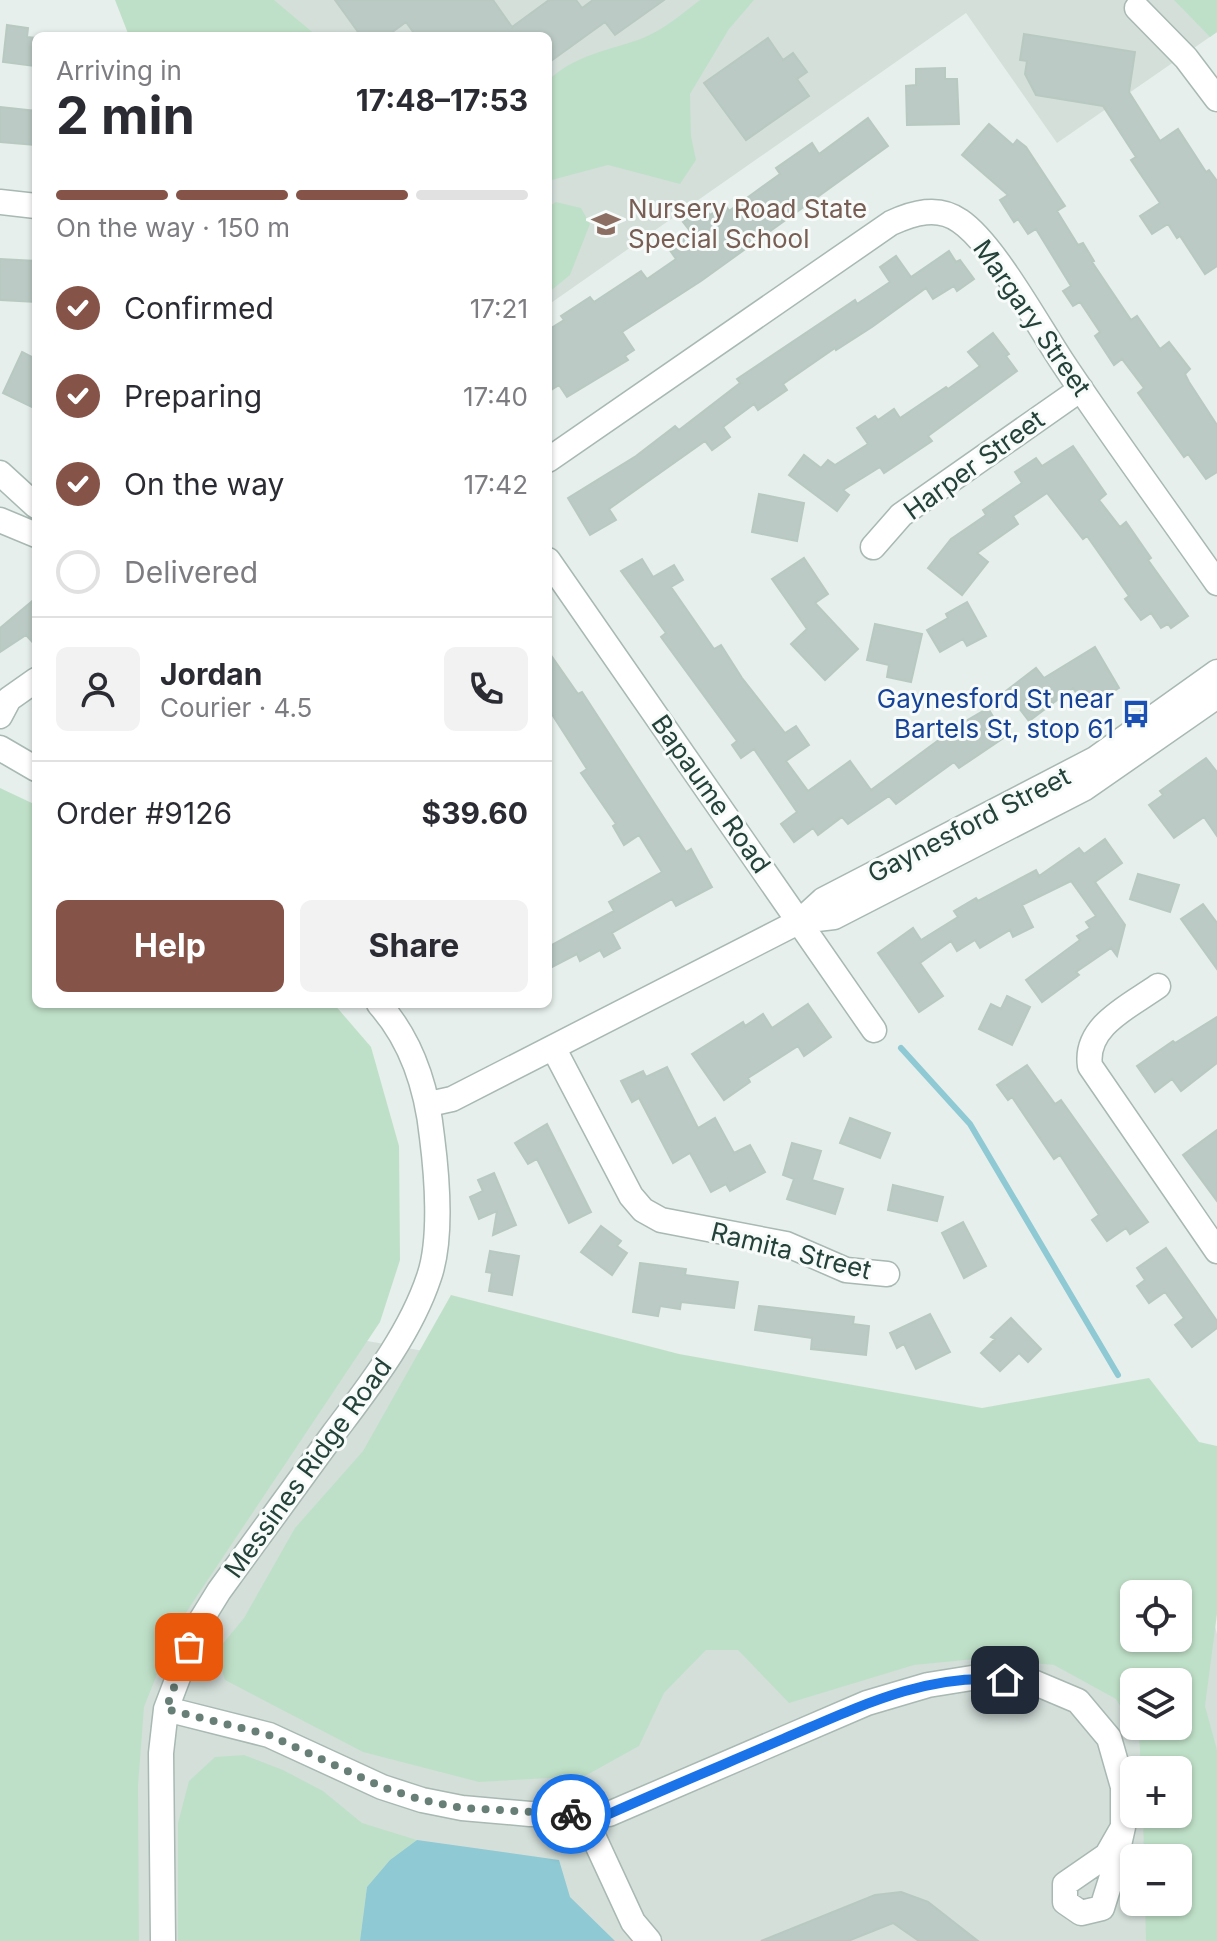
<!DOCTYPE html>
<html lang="en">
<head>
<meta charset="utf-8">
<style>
  :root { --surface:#fff; --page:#f2f2f3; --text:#2b2b33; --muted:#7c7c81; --line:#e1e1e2; --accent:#855347 }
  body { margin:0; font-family:Inter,sans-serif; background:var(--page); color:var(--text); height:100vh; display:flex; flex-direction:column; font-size:30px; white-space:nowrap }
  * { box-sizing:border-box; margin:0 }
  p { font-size:26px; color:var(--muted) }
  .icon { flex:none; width:44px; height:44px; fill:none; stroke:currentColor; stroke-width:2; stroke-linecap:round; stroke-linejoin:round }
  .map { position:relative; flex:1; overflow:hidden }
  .side { position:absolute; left:32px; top:32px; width:520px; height:976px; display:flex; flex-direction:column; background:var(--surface); border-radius:12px; box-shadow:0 2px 6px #0004 }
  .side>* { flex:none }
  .buttons { position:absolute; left:1120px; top:1580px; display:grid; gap:16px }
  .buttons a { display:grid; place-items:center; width:72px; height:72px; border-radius:12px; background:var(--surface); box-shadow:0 2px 6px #0004; font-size:40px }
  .pin { position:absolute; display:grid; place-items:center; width:68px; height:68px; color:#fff; margin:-34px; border-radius:16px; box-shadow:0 4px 12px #0006 }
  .courier { position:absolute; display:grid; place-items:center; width:80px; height:80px; margin:-40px; border:6px solid #1a73e8; border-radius:50%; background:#fff; color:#222; box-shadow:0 2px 10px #0007 }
  .summary em { font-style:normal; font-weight:700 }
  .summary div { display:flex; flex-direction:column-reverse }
  .summary { display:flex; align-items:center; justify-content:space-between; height:136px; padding:0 24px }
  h1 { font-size:52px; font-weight:700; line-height:60px }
  .bar { display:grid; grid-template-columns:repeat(4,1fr); gap:12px 8px; align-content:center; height:96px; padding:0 24px }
  .bar i { height:10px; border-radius:6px; background:var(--line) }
  .bar .selected { background:var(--accent) }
  .bar p { grid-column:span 4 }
  .line { display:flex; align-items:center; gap:20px; padding:0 24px; border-top:2px solid var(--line) }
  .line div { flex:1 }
  .round { display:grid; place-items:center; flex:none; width:84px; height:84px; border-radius:12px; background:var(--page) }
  ol { padding:0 24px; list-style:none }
  li { display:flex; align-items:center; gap:24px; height:88px }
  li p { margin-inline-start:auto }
  li .icon { padding:8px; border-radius:50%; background:var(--accent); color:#fff; stroke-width:4 }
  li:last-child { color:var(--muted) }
  li i { width:44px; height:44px; border:4px solid var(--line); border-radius:50% }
  .cta { display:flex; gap:16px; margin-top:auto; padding:16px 24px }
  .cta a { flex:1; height:92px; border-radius:12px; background:var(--accent); color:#fff; font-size:32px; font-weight:700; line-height:92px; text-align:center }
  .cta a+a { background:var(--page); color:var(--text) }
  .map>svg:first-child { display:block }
  .built { fill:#d4dfda; fill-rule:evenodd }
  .green { fill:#bfe0c8; fill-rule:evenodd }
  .water { fill:#8ec9d4 }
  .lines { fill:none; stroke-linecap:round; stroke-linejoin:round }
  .stream { stroke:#8ec9d4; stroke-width:6 }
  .building { fill:#bbcac4; stroke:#b8c9c2; stroke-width:2 }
  .minor-casing { stroke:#a8b8b2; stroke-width:27 }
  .minor { stroke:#fff; stroke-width:24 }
  .done { stroke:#687f78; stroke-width:8; stroke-dasharray:0 14.4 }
  .route { stroke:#1a73e8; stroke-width:10 }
  .labels { text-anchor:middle; stroke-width:6; stroke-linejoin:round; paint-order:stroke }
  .education-label { font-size:26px; fill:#785e54; stroke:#f7fbf9; text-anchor:start }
  .street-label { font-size:26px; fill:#24423a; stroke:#f7fbf9 }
  .transit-label { font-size:26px; fill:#164399; stroke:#f7fbf9; text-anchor:end }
</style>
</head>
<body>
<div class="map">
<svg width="1217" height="1941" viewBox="0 0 1217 1941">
  <rect width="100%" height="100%" fill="#e6efeb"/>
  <path class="built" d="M194 0H1217V32L1057 143 966 13 548 305V36H218Z
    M112 1296 1178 1484 1217 1634V1941H0ZM1134 1594H1178V1638H1134ZM1134 1682H1178V1726H1134ZM1134 1770H1178V1814H1134ZM1134 1858H1178V1902H1134Z"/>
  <path class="green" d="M115 0H274L317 36H129Z
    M700 0H754L729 29 690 94 691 136 696 160 680 184 608 165 548 181V81C573 55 611 50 643 38 663 30 683 13 700 0Z
    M1174 0H1217V32L1210 37Z
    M556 202 581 208 590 224 570 275 548 293V207Z
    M0 788 36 805V1004H334L371 1047 399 1146 400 1260 380 1322 175 1629 144 1707 138 1786 139 1941H0Z
    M451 1295 679 1354 982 1408 1149 1378 1199 1442 1217 1446V1614L1205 1706 1217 1750V1941H1146L1145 1902H1178V1858H1144L1143 1814H1178V1770H1141L1139 1735 1116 1699 1054 1665 985 1658 914 1665 789 1703 738 1650H706L664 1693 639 1746 585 1776 479 1782 363 1752 225 1680 216 1652 244 1618 295 1528 363 1451ZM1134 1594H1178V1638H1134ZM1134 1682H1178V1726H1134Z
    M244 1755 283 1770 323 1791 362 1823 417 1840 390 1860 367 1887 360 1941H178V1823L189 1781 215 1757Z"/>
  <path class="water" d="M417 1840 559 1860 570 1897 615 1941H360L367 1887 390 1860Z"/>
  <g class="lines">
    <path class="stream" d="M901 1048 970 1124 1118 1375"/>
  </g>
  <path class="building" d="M335 0H493L512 27 549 0H576L582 8 593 0H664L615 35 605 22 548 63V36H416L406 22 387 36H361Z
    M7 25 28 28 27 37 36 38V66L3 62Z
    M1024 34 1135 52 1129 92 1160 141 1178 129 1206 172 1209 170 1217 181V266L1205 274 1180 236 1177 238 1168 224 1152 234 1140 216 1160 203 1131 160 1136 157 1103 106 1036 95 1025 74 1027 61 1020 60Z
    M768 38 783 60 793 53 807 72 797 79 809 96 746 140 704 83Z
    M945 68V79H957L959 124 907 125 906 86 916 85V69Z
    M0 107 36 111 35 145 0 142Z
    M868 118 888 146 701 281 622 332 634 350 625 356 628 360 567 397 559 385 548 392V330L564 320 561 316 590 297 594 302 641 271 647 279 676 259 667 246 690 231 683 222 704 207 710 215 725 204 729 211 780 174 776 168 812 143 819 154Z
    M989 124 1013 145 1017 140 1026 147 1065 206 1057 211 1078 245 1083 243 1094 261 1092 262 1131 320 1137 316 1160 349 1169 342 1190 369 1185 374 1189 382 1217 425V472L1206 479 1188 454 1184 457 1138 393 1144 388 1122 359 1114 365 1095 336 1100 332 1080 302 1073 306 1063 291 1071 286 1036 229 1028 234 1018 219 1014 222 1000 200 1008 195 962 155Z
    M949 251 956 262 960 260 974 279 957 291 954 286 933 299 926 288 872 327 836 350 835 348 783 384 787 390 758 410 754 404 723 427 730 437 712 450 705 441 609 509 616 520 590 535 568 498 636 456 675 426 679 430 740 383 737 379 855 300 857 304 890 282 880 267 896 256 911 277Z
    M0 259 36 261V302L0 300Z
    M993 333 1009 354 1006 356 1017 371 928 436 932 441 884 473 880 467 843 490 849 495 837 511 789 475 804 455 821 468 828 460 835 465 868 444 857 428 875 416 878 420 894 409 900 418 946 387 948 389 980 366 968 352Z
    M22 352 36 359V409L3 393Z
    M1073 446 1106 494 1099 500 1120 527 1126 522 1151 558 1148 560 1188 616 1171 628 1168 624 1161 628 1151 613 1141 620 1125 599 1129 596 1087 536 1083 539 1047 493 1013 516 1018 524 977 553 988 562 962 595 928 568 951 539 986 515 983 510 1022 483 1015 472 1036 458 1042 466Z
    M759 494 804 503 797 541 752 532Z
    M804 558 828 594 815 603 858 649 825 680 791 644 807 629 772 579Z
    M642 559 653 577 674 565 683 580 671 587 714 649 721 645 742 678 785 733 796 726 809 745 786 761 808 791 850 761 871 790 959 725 988 708 1005 737 959 768 954 762 896 804 889 796 848 824 842 817 818 835 813 828 794 842 781 824 797 812 754 749 741 758 732 745 737 741 661 637 666 633 621 571Z
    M36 598V646L26 635 0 652V628Z
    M967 602 986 636 967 646 963 639 940 652 927 630 948 618 946 614Z
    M875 624 922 634 911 682 887 677 889 665 867 660Z
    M1095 647 1119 688 1086 708 1073 688 1029 721 1006 691 1036 668 1044 678Z
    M548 651 578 694 582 692 686 852 691 849 712 887 676 906 672 899 612 933 620 948 604 957 600 950 580 961 577 954 548 969V947L614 911 609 902 662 872 639 835 624 845 613 826 616 824 581 773 587 769 548 708Z
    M1206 758 1217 772V836L1204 817 1174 838 1149 805 1163 795 1160 791Z
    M1105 839 1122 863 1095 882 1125 925 1117 956 1111 948 1076 972 1079 975 1042 1002 1026 980 1080 940 1077 936 1090 928 1086 922 1096 916 1071 881 1022 905 1033 927 1013 937 1010 930 980 948 975 940 957 951 951 941 920 963 943 996 919 1012 878 953 913 928 921 940 958 917 954 911 976 898 978 901 1036 870 1039 876 1079 848 1084 854Z
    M1138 874 1179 885 1170 912 1130 899Z
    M1203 904 1217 923V969L1181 919Z
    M1007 996 1030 1007 1012 1045 979 1029 991 1004 1001 1009Z
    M808 1004 831 1037 804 1056 798 1046 748 1078 750 1082 724 1100 692 1054 743 1022 745 1026 763 1014 772 1028Z
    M1217 1017V1063L1181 1091 1172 1079 1155 1092 1137 1066 1173 1041 1175 1043Z
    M1027 1065 1055 1104 1061 1100 1148 1222 1130 1234 1126 1228 1107 1241 1092 1220 1099 1215 1060 1155 1054 1159 1012 1097 1008 1100 997 1085Z
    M667 1067 698 1128 715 1118 734 1153 750 1145 765 1172 730 1191 726 1184 711 1192 690 1153 673 1163 639 1098 632 1102 621 1081 643 1071 646 1077Z
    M850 1118 890 1133 880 1158 840 1143Z
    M547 1124 591 1212 569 1223 537 1159 528 1164 515 1143Z
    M1217 1130V1201L1183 1155Z
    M792 1143 821 1151 812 1180 843 1189 835 1214 787 1199 794 1179 783 1175Z
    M494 1173 516 1225 493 1235 497 1211 479 1219 470 1197 483 1191 478 1180Z
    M893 1185 943 1197 937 1221 888 1210Z
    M963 1222 986 1266 964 1278 942 1233Z
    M601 1226 621 1241 617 1246 627 1253 612 1275 581 1252Z
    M1166 1248 1217 1321V1328L1192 1347 1175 1325 1184 1318 1165 1292 1149 1303 1137 1286 1145 1280 1137 1268Z
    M490 1251 519 1256 512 1295 489 1291 492 1273 486 1272Z
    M640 1263 686 1269 685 1275 738 1282 734 1308 681 1302 680 1309 660 1306 658 1316 633 1312Z
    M759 1306 854 1317 853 1324 869 1326 866 1355 811 1349 812 1338 755 1330Z
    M930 1314 950 1352 916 1369 904 1344 897 1348 890 1333Z
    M1011 1318 1041 1349 1028 1362 1019 1353 1000 1371 981 1353 995 1339 991 1337Z
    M901 1892 928 1902 978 1941H919L893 1923 848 1941H761L875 1895Z"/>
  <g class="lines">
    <defs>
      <path id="minor" d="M1137 8 1186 58 1217 99
        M0 202 36 206
        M548 460 891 223C913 213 938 205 960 221 994 244 1039 327 1063 363 1113 438 1166 510 1217 583
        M0 473 36 506
        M0 520 36 535
        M873 547 901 515 1081 389
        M548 560 874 1030
        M0 716 9 699 36 680
        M0 748 36 769
        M800 921 834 917 1085 788 1217 696
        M1158 986C1130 1006 1084 1026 1090 1066L1217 1251
        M554 1049 631 1196 643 1210 661 1220 786 1244 846 1270 887 1274
        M429 1104 452 1099 800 921 823 900 1095 759 1217 672
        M166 1709 269 1735 382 1787 422 1800 462 1808 530 1814H609L867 1703 928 1685 978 1677 1033 1682 1078 1701 1109 1738 1123 1787V1827L1112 1876 1102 1908 1081 1913 1065 1902V1884L1107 1855 1123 1827
        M583 1814 633 1922 649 1941
        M163 1941 161 1753 166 1709 198 1625 219 1591C257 1538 296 1486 334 1433 370 1385 410 1334 429 1277 442 1240 437 1176 432 1137 427 1089 412 1041 379 1004"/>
    </defs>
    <use href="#minor" class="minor-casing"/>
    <use href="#minor" class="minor"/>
  </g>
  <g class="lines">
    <path class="done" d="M189 1647 166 1709 269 1735 382 1787 422 1800 462 1808 571 1814"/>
    <path class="route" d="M571 1814H609C667 1788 725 1764 783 1739 854 1709 927 1672 1005 1680"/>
  </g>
  <defs>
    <symbol id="school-bare" viewBox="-9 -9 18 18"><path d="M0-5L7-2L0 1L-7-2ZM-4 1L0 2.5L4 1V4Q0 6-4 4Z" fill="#8d6e63" stroke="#f7fbf9" stroke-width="2.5" paint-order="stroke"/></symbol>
    <symbol id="bus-bare" viewBox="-9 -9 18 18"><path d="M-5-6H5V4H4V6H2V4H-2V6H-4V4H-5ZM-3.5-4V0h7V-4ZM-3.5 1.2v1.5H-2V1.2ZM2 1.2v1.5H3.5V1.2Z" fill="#1a4fb4" stroke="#f7fbf9" stroke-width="2.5" paint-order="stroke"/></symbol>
  </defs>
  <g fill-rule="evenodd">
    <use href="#school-bare" x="586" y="204" width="40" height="40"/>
    <use href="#bus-bare" x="1116" y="694" width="40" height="40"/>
  </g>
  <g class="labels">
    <g class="education-label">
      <text x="628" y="218">Nursery Road State<tspan x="628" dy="30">Special School</tspan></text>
    </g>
    <g class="street-label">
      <text transform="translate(1032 318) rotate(55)" y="9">Margary Street</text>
      <text transform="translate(974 465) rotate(-36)" y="9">Harper Street</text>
      <text transform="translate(711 794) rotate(55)" y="9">Bapaume Road</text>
      <text transform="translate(969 825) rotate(-27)" y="9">Gaynesford Street</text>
      <text transform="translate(791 1251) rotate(14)" y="9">Ramita Street</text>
      <text transform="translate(308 1468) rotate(-54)" y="9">Messines Ridge Road</text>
    </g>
    <g class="transit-label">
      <text x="1114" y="708">Gaynesford St near<tspan x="1114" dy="30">Bartels St, stop 61</tspan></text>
    </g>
  </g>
</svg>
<div class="buttons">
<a><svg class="icon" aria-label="locate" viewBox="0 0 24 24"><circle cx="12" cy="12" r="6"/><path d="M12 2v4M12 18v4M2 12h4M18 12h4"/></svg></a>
<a><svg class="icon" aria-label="layers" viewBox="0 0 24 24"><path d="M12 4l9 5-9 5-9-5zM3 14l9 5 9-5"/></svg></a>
<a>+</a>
<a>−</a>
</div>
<div class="pin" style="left:189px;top:1647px;background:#ea580c"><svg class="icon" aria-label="bag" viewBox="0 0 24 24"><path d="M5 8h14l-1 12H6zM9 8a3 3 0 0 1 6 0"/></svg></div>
<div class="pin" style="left:1005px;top:1680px;background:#1f2937"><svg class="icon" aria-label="home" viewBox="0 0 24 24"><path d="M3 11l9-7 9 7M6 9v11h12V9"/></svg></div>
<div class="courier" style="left:571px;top:1814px"><svg class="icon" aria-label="bike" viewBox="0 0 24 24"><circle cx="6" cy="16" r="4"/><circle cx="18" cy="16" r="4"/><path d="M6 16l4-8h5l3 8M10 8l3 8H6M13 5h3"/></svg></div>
<section class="side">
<div class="summary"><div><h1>2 min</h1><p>Arriving in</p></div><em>17:48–17:53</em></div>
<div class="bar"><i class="selected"></i><i class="selected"></i><i class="selected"></i><i></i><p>On the way · 150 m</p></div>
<ol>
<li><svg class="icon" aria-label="check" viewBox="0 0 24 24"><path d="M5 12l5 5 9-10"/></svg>Confirmed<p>17:21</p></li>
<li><svg class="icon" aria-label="check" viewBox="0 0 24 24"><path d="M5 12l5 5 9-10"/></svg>Preparing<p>17:40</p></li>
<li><svg class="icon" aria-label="check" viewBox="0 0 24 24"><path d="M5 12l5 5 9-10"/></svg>On the way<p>17:42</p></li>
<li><i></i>Delivered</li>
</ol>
<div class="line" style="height:144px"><a class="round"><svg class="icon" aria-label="person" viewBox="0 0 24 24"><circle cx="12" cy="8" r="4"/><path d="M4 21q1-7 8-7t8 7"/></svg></a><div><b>Jordan</b><p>Courier · 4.5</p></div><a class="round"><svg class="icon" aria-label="phone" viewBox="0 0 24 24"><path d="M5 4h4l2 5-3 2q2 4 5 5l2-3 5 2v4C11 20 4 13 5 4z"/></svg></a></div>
<div class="line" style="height:104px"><div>Order #9126</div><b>$39.60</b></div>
<div class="cta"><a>Help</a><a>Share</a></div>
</section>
</div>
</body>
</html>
